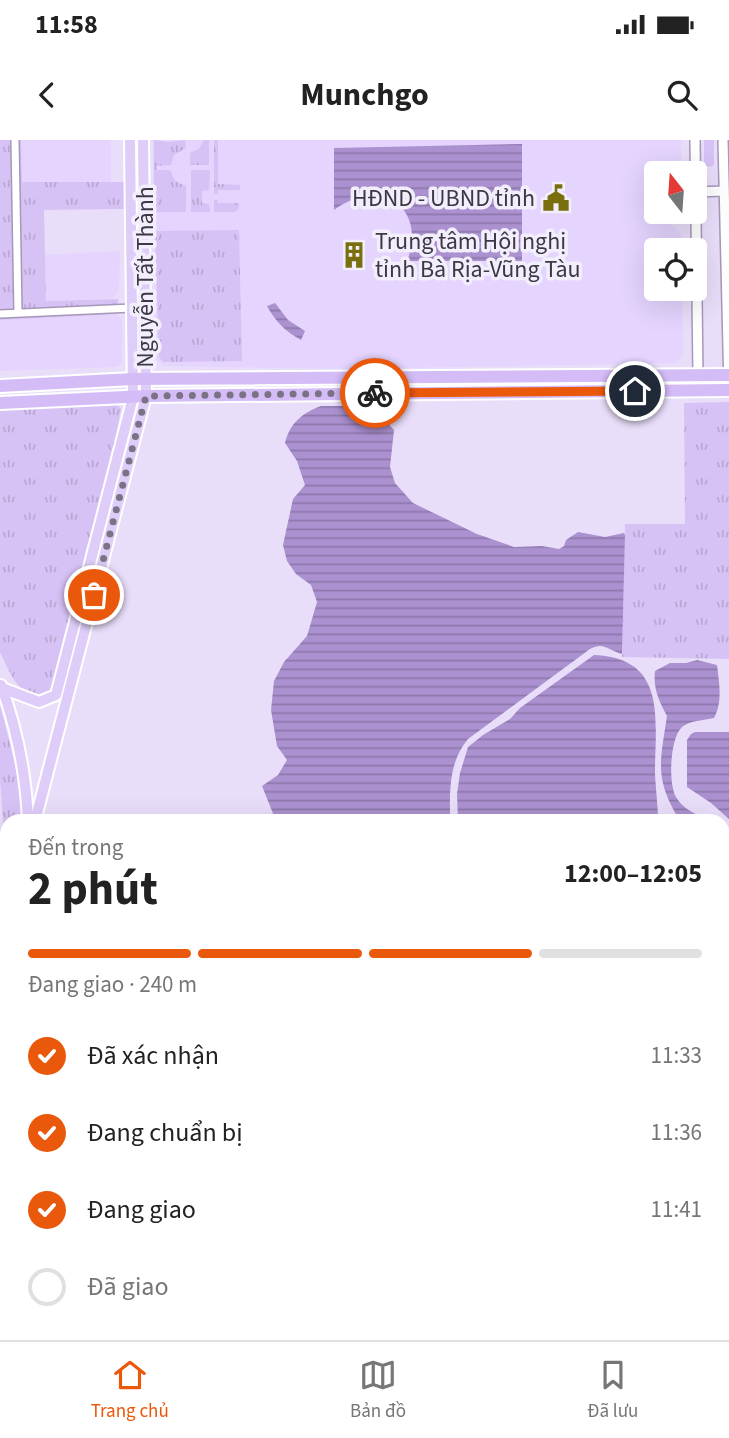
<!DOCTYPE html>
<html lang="vi">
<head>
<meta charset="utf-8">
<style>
  :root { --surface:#fff; --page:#f6f6f6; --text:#222; --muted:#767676; --line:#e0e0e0; --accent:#ea580c }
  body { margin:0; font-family:"Source Sans 3",sans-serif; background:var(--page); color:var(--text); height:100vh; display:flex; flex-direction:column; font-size:26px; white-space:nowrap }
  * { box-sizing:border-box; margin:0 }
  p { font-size:23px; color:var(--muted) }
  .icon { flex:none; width:38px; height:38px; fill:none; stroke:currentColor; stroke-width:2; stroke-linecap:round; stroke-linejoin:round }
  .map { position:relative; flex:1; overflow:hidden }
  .drawer { position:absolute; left:0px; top:674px; width:730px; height:527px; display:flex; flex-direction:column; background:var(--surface); border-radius:21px 21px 0 0; box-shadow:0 7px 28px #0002 }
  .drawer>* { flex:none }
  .needle { width:46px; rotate:343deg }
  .tools { position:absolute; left:644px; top:21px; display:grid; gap:14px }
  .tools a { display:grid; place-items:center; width:63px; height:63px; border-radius:7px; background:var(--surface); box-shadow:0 7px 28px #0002; font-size:35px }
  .pin { position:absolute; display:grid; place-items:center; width:60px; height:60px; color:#fff; margin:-30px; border:4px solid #fff; border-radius:50%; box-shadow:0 2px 7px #0007 }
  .courier { position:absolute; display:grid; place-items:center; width:70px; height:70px; margin:-35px; border:5px solid #ea580c; border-radius:50%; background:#fff; color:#222; box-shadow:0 2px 9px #0007 }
  .overview em { font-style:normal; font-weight:700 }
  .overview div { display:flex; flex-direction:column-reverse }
  .overview { display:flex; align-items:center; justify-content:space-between; height:119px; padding:0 28px }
  h1 { font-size:46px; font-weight:700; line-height:52px }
  .bar { display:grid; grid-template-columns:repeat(4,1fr); gap:10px 7px; align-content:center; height:84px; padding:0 28px }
  .bar i { height:9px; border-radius:5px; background:var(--line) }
  .bar .active { background:var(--accent) }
  .bar p { grid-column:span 4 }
  ol { padding:0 28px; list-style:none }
  li { display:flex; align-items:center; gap:21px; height:77px }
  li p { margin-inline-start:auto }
  li .icon { padding:7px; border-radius:50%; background:var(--accent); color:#fff; stroke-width:4 }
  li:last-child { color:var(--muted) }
  li i { width:38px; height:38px; border:4px solid var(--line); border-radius:50% }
  .status { display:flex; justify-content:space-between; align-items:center; height:49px; padding:0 35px; background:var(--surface); direction:ltr }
  .status svg { height:19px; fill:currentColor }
  header { display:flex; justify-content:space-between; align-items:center; height:91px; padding:0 28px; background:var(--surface); font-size:32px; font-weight:700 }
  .menu { display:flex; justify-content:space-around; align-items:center; height:98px; border-top:2px solid var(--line); background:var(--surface); font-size:19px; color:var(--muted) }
  .menu a { display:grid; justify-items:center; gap:4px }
  .menu .active { color:var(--accent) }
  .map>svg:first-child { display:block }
  .built { fill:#e4d4fe }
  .grass { fill:url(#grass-tufts) }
  .wetland { fill:url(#wetland-marsh) }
  .water { fill:url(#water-rules) }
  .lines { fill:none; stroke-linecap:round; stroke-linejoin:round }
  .minor-casing { stroke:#a598b9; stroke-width:10 }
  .tertiary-casing { stroke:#a598b9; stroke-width:12 }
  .primary-casing { stroke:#fff; stroke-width:14 }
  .trunk-casing { stroke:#fff; stroke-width:16 }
  .minor { stroke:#fff; stroke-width:7 }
  .tertiary { stroke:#fff; stroke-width:9 }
  .primary { stroke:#dfcdf9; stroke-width:10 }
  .trunk { stroke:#d4bcf7; stroke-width:12 }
  .done { stroke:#7a7285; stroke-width:7; stroke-dasharray:0 12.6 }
  .route { stroke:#ea580c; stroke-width:9 }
  .labels { text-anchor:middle; stroke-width:7; stroke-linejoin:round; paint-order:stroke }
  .poi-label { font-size:24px; fill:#3e3846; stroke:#f3eefc; text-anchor:end }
  .street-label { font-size:24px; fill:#3e3846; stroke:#f3eefc }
</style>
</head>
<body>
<div class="status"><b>11:58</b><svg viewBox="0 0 49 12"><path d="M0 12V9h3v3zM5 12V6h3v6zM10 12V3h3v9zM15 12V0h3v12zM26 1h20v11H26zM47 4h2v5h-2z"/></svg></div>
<header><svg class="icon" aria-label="back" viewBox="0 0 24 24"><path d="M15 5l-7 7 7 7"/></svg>Munchgo<svg class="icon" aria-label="search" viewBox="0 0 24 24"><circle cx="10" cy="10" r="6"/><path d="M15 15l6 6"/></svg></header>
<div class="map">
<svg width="729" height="1200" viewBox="0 0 729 1200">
  <defs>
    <pattern id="grass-tufts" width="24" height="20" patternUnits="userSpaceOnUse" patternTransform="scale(1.75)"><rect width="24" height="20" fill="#d7c2f5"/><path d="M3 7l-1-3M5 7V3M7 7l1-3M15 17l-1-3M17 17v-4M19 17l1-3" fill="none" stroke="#baa7d3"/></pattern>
    <pattern id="wetland-marsh" width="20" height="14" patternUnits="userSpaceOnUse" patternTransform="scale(1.75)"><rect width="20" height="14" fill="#d7c2f5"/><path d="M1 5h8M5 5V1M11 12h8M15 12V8" fill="none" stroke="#baa7d3"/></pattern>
    <pattern id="water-rules" width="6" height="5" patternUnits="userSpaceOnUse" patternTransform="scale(1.75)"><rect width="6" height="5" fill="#ac91d0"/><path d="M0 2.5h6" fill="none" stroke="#8d77ab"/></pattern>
  </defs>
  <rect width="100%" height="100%" fill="#e9defa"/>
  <path class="built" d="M21 0H111V42H22Z
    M153 0H681L682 33H656V72H672V85L681 94 682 110H656V149H682L683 216 675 223 344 229 163 226 155 218Z
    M120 111 119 150 113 158 46 161 42 115Z
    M118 174 122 181V222L117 227 0 231V180Z"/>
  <path class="grass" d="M0 0H21L22 42H125L126 69 44 70 46 161 118 159V174L0 180Z
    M154 0 168 2 185 0 186 8 174 15 171 25 156 26 157 30H170L175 41 186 46V72H154Z
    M204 0H209V25H190V13L199 9Z
    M214 0H218V44L240 45V50H218V54H214Z
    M704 0H714V25L711 27 704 25Z
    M191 30H210L209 50 202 51V63L209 64 210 72H191Z
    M214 60H218V63H239V68L235 72H214Z
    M239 90 242 221 163 222 159 217 155 91Z
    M729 262V519L622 517 625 384H685L684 263Z
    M107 263 118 265 121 269 112 320 53 547 49 552C19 562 10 533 0 512V268Z
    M0 564 20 644 22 681H7V713L5 710 0 640Z
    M723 1025 729 1027V1114L723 1111Z"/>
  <path class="wetland" d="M723 888H729V925L723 924Z
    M729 966V1027L723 1025V968Z"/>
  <path class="water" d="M522 4V121H407C428 66 379 37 334 70V8Z
    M275 163 288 180 305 191 301 200C286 192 275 181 267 166Z
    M321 266H357L377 272 394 290 390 327 395 343 413 363 477 394 514 407 542 406 559 409 564 406 566 400 578 392 605 397 624 393 625 395 622 514C609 511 604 501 590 509L468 599C448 623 450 652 450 681H276L262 646 278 635 287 620 277 606 271 570 274 541 284 522 307 496 317 462 311 445 296 434 287 421 283 405 293 359 305 345 297 321 285 303C290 283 302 273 321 266Z
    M594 515C668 518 655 580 655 632 655 641 659 677 658 681H458L457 654 460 633 468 607 483 595 510 579 520 568Z
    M697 520 717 525C719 542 723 562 714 578 704 580 689 581 682 587 670 598 668 643 676 657 682 667 691 672 702 677V681H680C654 638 660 623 667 576 659 561 653 549 655 531L670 523H686Z
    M695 592H729V679L711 663 687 647V600L691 594Z
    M723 729 729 732V865L723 867Z
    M0 922 7 941V1061L0 1052Z
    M723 924 729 925V966L723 968Z
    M0 1067H4L7 1071V1194H93L98 1200H0Z
    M729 1142V1189L723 1188V1144Z
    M103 1194H233L234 1200H107Z
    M397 1194H460L461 1200H385Z
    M509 1194H690L662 1200H485Z"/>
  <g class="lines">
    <defs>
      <path id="minor" d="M15 0 18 173
        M0 174 132 168"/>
      <path id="tertiary" d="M695 0 698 235
        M723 0 729 250
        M695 52 724 51"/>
      <path id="primary" d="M1 545C17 589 26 634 28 681
        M2 548 39 562 56 555 133 257 130 0
        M35 681 146 256 143 0
        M0 853 7 828"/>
      <path id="trunk" d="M0 246 133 239 729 235
        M0 263 146 256 729 250"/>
    </defs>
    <use href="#minor" class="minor-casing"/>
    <use href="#tertiary" class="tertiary-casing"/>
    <use href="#primary" class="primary-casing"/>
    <use href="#trunk" class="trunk-casing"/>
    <use href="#minor" class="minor"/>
    <use href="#tertiary" class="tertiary"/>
    <use href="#primary" class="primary"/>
    <use href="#trunk" class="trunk"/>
  </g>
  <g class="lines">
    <path class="done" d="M94 455 146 256 375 253"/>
    <path class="route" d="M375 253 635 251"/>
  </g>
  <defs>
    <symbol id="civic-bare" viewBox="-9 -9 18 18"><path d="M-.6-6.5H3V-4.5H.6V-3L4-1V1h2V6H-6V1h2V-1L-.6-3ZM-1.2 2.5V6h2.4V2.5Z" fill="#7a6f0f" stroke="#f3eefc" stroke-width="2.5" paint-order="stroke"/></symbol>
    <symbol id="building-bare" viewBox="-9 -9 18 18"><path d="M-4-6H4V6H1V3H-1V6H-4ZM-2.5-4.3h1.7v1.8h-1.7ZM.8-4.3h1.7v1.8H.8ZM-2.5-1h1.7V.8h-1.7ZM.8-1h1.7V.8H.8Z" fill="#7a6f0f" stroke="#f3eefc" stroke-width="2.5" paint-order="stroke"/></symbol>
  </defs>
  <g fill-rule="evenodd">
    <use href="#civic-bare" x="537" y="39" width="38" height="38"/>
    <use href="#building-bare" x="335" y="96" width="38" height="38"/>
  </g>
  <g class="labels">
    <g class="poi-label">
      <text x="535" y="66">HĐND - UBND tỉnh</text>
      <text x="375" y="109" text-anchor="start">Trung tâm Hội nghị<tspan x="375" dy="28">tỉnh Bà Rịa-Vũng Tàu</tspan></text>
    </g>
    <g class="street-label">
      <text transform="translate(145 137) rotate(-90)" y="8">Nguyễn Tất Thành</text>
    </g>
  </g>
</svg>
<div class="tools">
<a><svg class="needle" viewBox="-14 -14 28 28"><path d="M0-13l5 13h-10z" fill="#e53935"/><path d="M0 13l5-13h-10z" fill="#767676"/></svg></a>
<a><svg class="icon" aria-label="locate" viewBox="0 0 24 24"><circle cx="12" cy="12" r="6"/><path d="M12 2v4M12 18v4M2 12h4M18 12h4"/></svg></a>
</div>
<div class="pin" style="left:94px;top:455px;background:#ea580c"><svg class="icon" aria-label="bag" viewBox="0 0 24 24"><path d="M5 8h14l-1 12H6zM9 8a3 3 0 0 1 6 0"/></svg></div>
<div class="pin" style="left:635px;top:251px;background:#1f2937"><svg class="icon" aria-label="home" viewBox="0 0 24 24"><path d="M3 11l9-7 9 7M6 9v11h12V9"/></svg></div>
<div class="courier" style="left:375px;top:253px"><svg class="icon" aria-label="bike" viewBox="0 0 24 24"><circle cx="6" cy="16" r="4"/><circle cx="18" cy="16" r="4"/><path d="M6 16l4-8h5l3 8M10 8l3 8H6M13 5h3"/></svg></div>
<section class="drawer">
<div class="overview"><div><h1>2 phút</h1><p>Đến trong</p></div><em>12:00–12:05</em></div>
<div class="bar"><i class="active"></i><i class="active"></i><i class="active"></i><i></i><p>Đang giao · 240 m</p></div>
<ol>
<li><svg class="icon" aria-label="check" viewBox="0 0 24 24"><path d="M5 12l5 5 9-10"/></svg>Đã xác nhận<p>11:33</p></li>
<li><svg class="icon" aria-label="check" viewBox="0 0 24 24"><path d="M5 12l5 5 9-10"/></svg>Đang chuẩn bị<p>11:36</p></li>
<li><svg class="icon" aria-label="check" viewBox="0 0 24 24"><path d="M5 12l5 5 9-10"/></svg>Đang giao<p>11:41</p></li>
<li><i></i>Đã giao</li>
</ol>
</section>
</div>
<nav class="menu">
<a class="active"><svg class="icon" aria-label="home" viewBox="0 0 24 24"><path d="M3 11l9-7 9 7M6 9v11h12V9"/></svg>Trang chủ</a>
<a><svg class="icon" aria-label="map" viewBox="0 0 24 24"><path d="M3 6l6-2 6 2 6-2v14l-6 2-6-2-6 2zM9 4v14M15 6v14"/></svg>Bản đồ</a>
<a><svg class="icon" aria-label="saved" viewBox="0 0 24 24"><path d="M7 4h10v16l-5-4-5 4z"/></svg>Đã lưu</a>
</nav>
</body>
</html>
